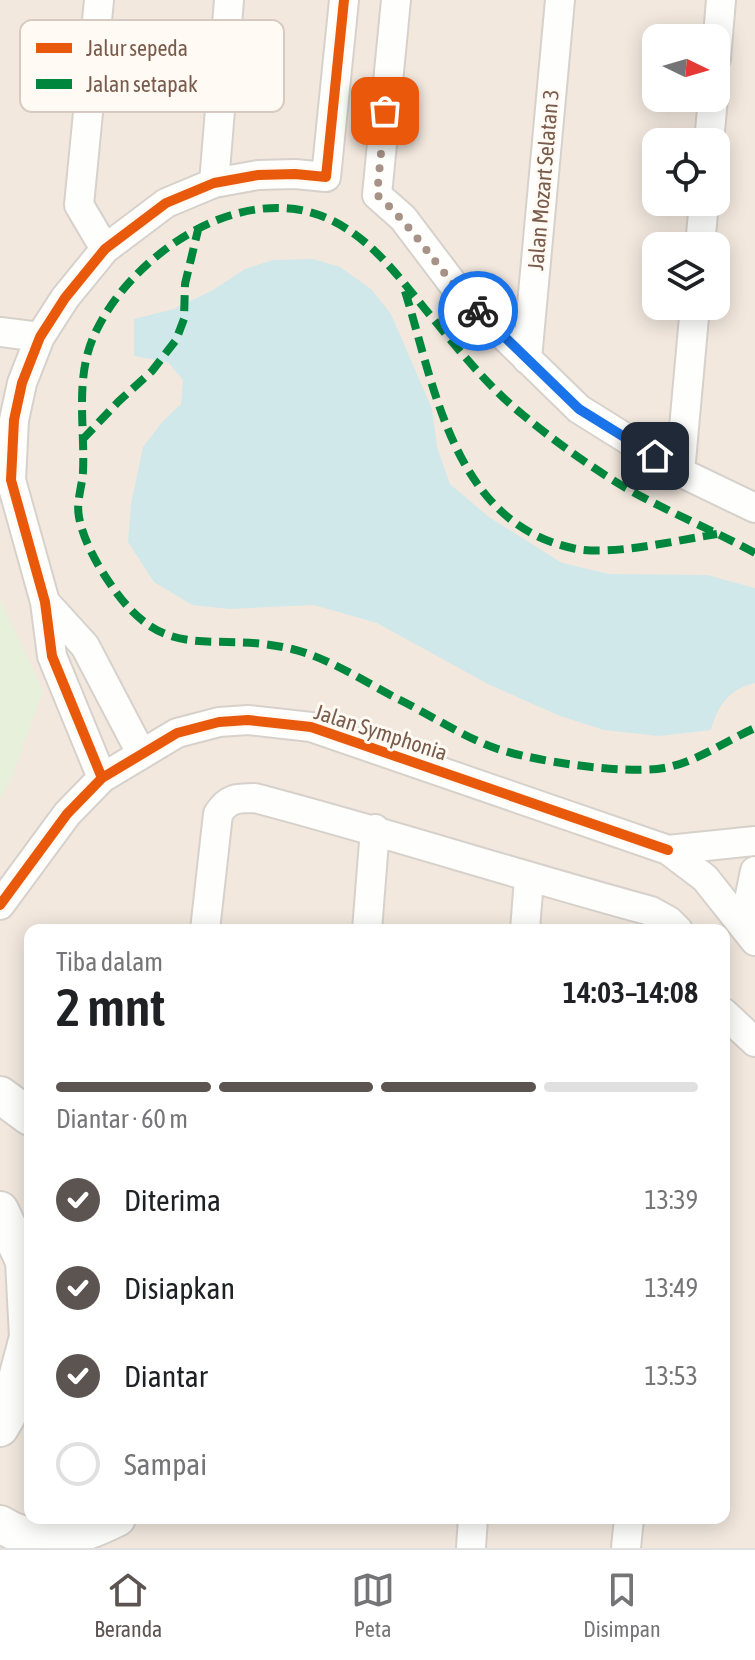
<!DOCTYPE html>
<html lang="id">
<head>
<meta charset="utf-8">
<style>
  :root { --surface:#fff; --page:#f2f2f2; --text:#202124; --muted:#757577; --line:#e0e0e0; --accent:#5c5450 }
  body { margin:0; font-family:"Asap Condensed",sans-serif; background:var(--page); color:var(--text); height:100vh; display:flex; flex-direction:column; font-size:30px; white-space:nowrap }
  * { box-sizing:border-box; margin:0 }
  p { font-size:26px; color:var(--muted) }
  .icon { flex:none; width:44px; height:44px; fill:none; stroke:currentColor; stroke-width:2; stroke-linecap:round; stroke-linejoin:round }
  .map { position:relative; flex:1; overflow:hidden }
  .panel { position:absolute; left:24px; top:924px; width:706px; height:600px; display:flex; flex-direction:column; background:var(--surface); border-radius:16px; box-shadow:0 4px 20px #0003 }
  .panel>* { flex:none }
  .needle { width:52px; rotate:95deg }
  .tools { position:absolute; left:642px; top:24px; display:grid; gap:16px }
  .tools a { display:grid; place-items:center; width:88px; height:88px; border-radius:16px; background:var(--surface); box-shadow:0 4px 20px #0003; font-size:40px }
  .pin { position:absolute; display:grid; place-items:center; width:68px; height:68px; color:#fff; margin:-34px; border-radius:16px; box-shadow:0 4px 12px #0006 }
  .courier { position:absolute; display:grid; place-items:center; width:80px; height:80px; margin:-40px; border:6px solid #1a73e8; border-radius:50%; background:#fff; color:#222; box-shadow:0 2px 10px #0007 }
  .summary em { font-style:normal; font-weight:600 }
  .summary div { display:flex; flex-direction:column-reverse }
  .summary { display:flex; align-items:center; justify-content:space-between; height:136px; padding:0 32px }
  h1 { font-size:52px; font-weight:600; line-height:60px }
  .bar { display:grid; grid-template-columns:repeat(4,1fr); gap:12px 8px; align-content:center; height:96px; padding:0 32px }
  .bar i { height:10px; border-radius:6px; background:var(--line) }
  .bar .selected { background:var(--accent) }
  .bar p { grid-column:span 4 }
  ol { padding:0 32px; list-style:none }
  li { display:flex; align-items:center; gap:24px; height:88px }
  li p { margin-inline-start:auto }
  li .icon { padding:8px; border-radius:50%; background:var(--accent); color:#fff; stroke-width:4 }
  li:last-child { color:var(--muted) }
  li i { width:44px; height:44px; border:4px solid var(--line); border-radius:50% }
  .tab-bar { display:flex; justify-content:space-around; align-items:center; height:112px; border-top:2px solid var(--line); background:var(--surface); font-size:22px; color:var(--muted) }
  .tab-bar a { display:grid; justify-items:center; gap:4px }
  .tab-bar .selected { color:var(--accent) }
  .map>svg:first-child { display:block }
  .residential { fill:#f2e8de; fill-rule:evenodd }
  .green { fill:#e7f0db }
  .water { fill:#d0e8ea }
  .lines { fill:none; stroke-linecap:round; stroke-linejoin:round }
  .minor-casing { stroke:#d7d1cb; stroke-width:32 }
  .tertiary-casing { stroke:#d7d1cb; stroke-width:40 }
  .minor { stroke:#fefefd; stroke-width:28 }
  .tertiary { stroke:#fefefd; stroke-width:36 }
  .quiet { stroke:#00873e; stroke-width:8; stroke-dasharray:16 8; stroke-linecap:butt }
  .cycleway-casing { stroke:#fffaf3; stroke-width:15 }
  .cycleway { stroke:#e8590c; stroke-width:10 }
  .done { stroke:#a69286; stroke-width:8; stroke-dasharray:0 14.4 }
  .route { stroke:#1a73e8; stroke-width:10 }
  .labels { text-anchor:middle; stroke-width:6; stroke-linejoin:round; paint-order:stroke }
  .street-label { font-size:22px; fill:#7a5c4d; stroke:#fffaf3 }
  .key { fill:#fffaf3; stroke:#d7cbc1; stroke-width:2 }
  .key-label { font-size:22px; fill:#7a5c4d }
</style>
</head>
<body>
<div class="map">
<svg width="755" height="1548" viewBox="0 0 755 1548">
  <rect width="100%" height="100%" fill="#f9f5f0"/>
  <path class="residential" d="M0 0H755V1548H0ZM656 38H716V98H656ZM656 142H716V202H656ZM656 246H716V306H656ZM30 930H724V1518H30Z"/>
  <path class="green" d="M0 598 43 691 10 782 0 799Z"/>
  <path class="water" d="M313 259 340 267 371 289 391 314 432 409 437 447 450 484 489 517 562 563 609 574 707 575 755 588V683C729 689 718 705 711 730L659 736 604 730 560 716 488 684 377 623 314 605 230 609 192 605 154 582 128 542 131 504 143 447 163 421 181 404 183 380 168 362 134 356V319L174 309 213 290 245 269 273 260Z"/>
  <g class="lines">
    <defs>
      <path id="minor" d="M99 0 79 205 105 249
        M396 0 377 195 403 218 459 292 579 409 680 472 755 508
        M716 59 721 0
        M709 142 713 98
        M214 183 229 0
        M700 246 704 202
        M0 332 40 337
        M527 359 560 0
        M680 472 695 306
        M45 602 85 646 141 753
        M102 778 52 656 45 602 11 480 14 420 22 383 40 337 65 298 105 249 166 203 214 183 258 175 295 174 326 177 344 0
        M755 841 668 850 705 878 755 941
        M0 905 67 814 102 778 177 733 219 722 248 720 311 727 668 850
        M205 930 218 814C228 798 237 798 255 798 388 833 518 875 651 911L669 921 678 930
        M367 930 375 829
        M525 930 529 878
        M755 939 748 905 755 871
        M724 1013 755 1042
        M471 1548 473 1518
        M626 1548 629 1518"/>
      <path id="tertiary" d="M0 1095 30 1117
        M0 1210 24 1261 28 1337 7 1416 0 1428
        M0 1524C38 1548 76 1539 117 1518"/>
    </defs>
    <use href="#minor" class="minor-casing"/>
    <use href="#tertiary" class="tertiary-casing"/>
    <use href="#minor" class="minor"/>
    <use href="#tertiary" class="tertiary"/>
    <path class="quiet" d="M405 291C435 388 454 522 572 548 610 557 677 540 717 534
      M82 440 118 402 152 371 176 340 184 319 185 284 198 230
      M755 553C713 530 668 512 626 488 592 468 553 440 523 415 486 385 455 345 425 309 395 272 366 232 319 215 232 184 126 260 93 338 75 380 85 428 83 472 82 487 76 502 79 517 83 539 96 563 109 582 166 668 209 629 292 649 329 658 365 682 398 699 429 714 463 737 495 748 532 761 626 775 664 768 697 762 725 741 755 728"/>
    <defs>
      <path id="cycleway" d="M102 778 52 656 45 602 11 480 14 420 22 383 40 337 65 298 105 249 166 203 214 183 258 175 295 174 326 177 344 0
        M0 905 67 814 102 778 177 733 219 722 248 720 311 727 668 850"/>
    </defs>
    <use href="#cycleway" class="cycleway-casing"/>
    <use href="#cycleway" class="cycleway"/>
  </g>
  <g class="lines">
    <path class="done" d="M385 111 377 195C416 229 441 275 478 311"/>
    <path class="route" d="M478 311 579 409 655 456"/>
  </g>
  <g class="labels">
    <g class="street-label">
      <text transform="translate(543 180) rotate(-85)" y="8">Jalan Mozart Selatan 3</text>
      <text transform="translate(381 732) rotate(18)" y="8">Jalan Symphonia</text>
    </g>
  </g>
  <rect x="20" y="20" width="264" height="92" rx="12" class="key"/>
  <rect x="36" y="43" width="36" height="10" fill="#e8590c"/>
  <rect x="36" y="79" width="36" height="10" fill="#00873e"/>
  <g class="key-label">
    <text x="86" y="56">Jalur sepeda</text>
    <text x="86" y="92">Jalan setapak</text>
  </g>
</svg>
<div class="tools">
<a><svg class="needle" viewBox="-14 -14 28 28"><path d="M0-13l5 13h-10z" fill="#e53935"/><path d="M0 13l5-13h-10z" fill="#757577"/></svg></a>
<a><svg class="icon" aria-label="locate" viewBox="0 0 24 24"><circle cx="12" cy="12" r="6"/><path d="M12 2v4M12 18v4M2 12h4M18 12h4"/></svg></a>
<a><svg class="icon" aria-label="layers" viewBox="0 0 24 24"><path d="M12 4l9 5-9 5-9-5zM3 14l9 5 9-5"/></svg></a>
</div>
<div class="pin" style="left:385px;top:111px;background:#ea580c"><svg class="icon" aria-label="bag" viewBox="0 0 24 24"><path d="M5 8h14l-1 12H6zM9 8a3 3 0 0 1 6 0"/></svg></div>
<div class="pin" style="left:655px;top:456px;background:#1f2937"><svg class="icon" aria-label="home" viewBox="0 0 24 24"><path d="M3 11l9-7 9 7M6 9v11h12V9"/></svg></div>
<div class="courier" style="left:478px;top:311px"><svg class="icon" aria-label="bike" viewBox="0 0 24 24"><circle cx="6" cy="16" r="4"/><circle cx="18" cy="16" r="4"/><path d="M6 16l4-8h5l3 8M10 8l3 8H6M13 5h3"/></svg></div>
<section class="panel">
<div class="summary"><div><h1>2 mnt</h1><p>Tiba dalam</p></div><em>14:03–14:08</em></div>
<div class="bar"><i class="selected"></i><i class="selected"></i><i class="selected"></i><i></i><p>Diantar · 60 m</p></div>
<ol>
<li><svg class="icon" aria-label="check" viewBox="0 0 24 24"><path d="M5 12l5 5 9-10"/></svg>Diterima<p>13:39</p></li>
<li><svg class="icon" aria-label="check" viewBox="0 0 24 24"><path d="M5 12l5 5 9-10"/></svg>Disiapkan<p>13:49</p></li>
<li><svg class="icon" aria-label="check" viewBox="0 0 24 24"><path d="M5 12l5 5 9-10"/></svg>Diantar<p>13:53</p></li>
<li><i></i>Sampai</li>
</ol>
</section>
</div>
<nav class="tab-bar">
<a class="selected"><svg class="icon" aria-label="home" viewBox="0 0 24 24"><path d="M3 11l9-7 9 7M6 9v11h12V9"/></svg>Beranda</a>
<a><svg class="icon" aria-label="map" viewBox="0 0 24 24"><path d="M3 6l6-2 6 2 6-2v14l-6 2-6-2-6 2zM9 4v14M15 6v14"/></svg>Peta</a>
<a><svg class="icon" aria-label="saved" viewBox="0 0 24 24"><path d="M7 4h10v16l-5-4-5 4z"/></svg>Disimpan</a>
</nav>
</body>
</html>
